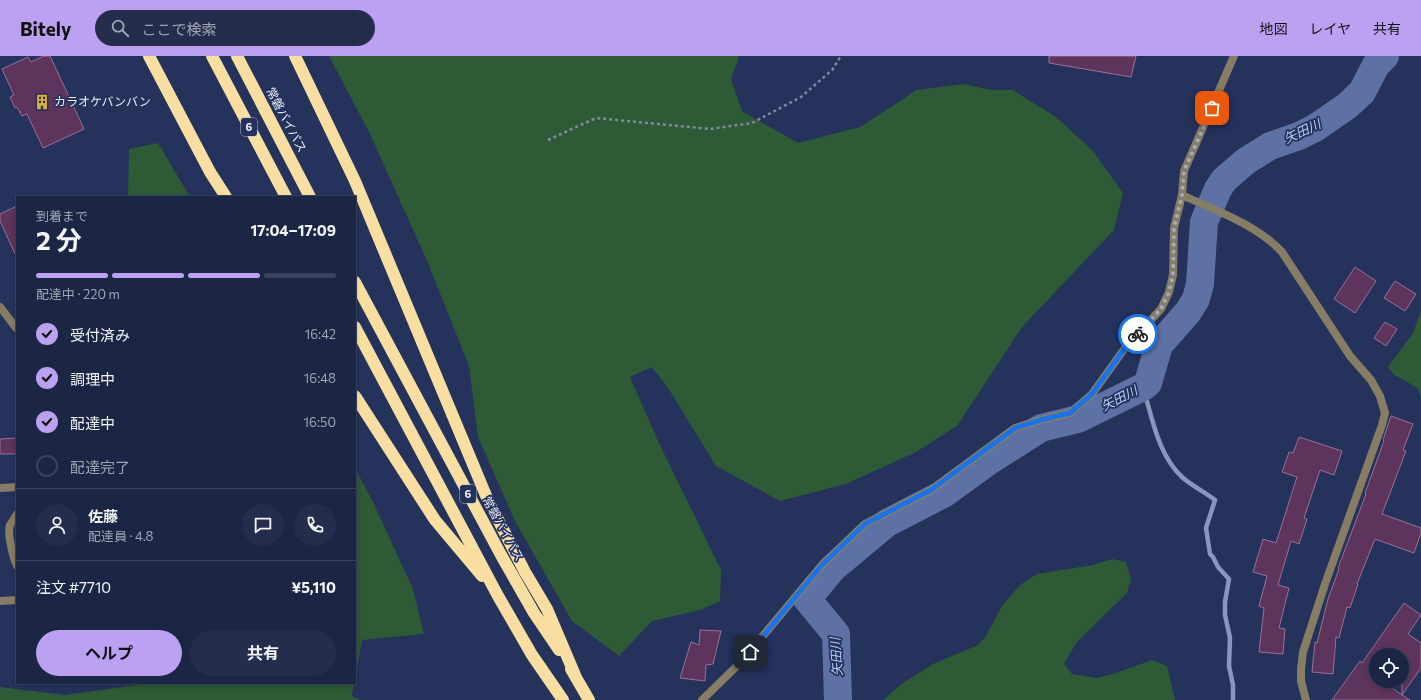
<!DOCTYPE html>
<html lang="ja">
<head>
<meta charset="utf-8">
<style>
  :root { --surface:#1b2645; --page:#242e4c; --text:#f1f3f6; --muted:#a0a5b3; --line:#39435e; --accent:#bca0f2 }
  body { margin:0; font-family:Commissioner,"Noto Sans JP",sans-serif; background:var(--page); color:var(--text); height:100vh; display:flex; flex-direction:column; font-size:15px; white-space:nowrap }
  * { box-sizing:border-box; margin:0 }
  p { font-size:13px; color:var(--muted) }
  .icon { flex:none; width:22px; height:22px; fill:none; stroke:currentColor; stroke-width:2; stroke-linecap:round; stroke-linejoin:round }
  .map { position:relative; flex:1; overflow:hidden }
  .side { position:absolute; left:16px; top:140px; width:340px; height:488px; display:flex; flex-direction:column; background:var(--surface); border-radius:0px; box-shadow:0 2px 6px #0003,0 0 0 1px var(--line) }
  .side>* { flex:none }
  .controls { position:absolute; left:1369px; top:592px; display:grid; gap:8px }
  .controls a { display:grid; place-items:center; width:40px; height:40px; border-radius:50%; background:var(--surface); box-shadow:0 2px 6px #0003,0 0 0 1px var(--line); font-size:20px }
  .pin { position:absolute; display:grid; place-items:center; width:34px; height:34px; color:#fff; margin:-17px; border-radius:8px; box-shadow:0 2px 6px #0006 }
  .courier { position:absolute; display:grid; place-items:center; width:40px; height:40px; margin:-20px; border:3px solid #1a73e8; border-radius:50%; background:#fff; color:#222; box-shadow:0 1px 5px #0007 }
  .head em { font-style:normal; font-weight:700 }
  .head div { display:flex; flex-direction:column-reverse }
  .head { display:flex; align-items:center; justify-content:space-between; height:68px; padding:0 20px }
  h1 { font-size:26px; font-weight:700; line-height:30px }
  .bar { display:grid; grid-template-columns:repeat(4,1fr); gap:6px 4px; align-content:center; height:48px; padding:0 20px }
  .bar i { height:5px; border-radius:3px; background:var(--line) }
  .bar .selected { background:var(--accent) }
  .bar p { grid-column:span 4 }
  .line { display:flex; align-items:center; gap:10px; padding:0 20px; border-top:1px solid var(--line) }
  .line div { flex:1 }
  .round { display:grid; place-items:center; flex:none; width:42px; height:42px; border-radius:21px; background:var(--page) }
  ol { padding:0 20px; list-style:none }
  li { display:flex; align-items:center; gap:12px; height:44px }
  li p { margin-inline-start:auto }
  li .icon { padding:4px; border-radius:50%; background:var(--accent); color:#111; stroke-width:4 }
  li:last-child { color:var(--muted) }
  li i { width:22px; height:22px; border:2px solid var(--line); border-radius:50% }
  .primary-button { display:flex; gap:8px; margin-top:auto; padding:8px 20px }
  .primary-button a { flex:1; height:46px; border-radius:24px; background:var(--accent); color:#111; font-size:16px; font-weight:700; line-height:46px; text-align:center }
  .primary-button a+a { background:var(--page); color:var(--text) }
  header { display:flex; align-items:center; gap:24px; box-sizing:border-box; height:56px; padding:0 20px; background:var(--accent); color:#111 }
  header strong { font-size:19px }
  nav { display:flex; gap:22px; margin-inline-start:auto; font-size:14px }
  .search { width:280px; height:36px; background:var(--page); display:flex; align-items:center; gap:10px; box-sizing:border-box; padding:0 14px; border-radius:22px; color:var(--muted); font-size:15px }
  .map>svg:first-child { display:block }
  .green { fill:#2e5a35 }
  .lines { fill:none; stroke-linecap:round; stroke-linejoin:round }
  .stream { stroke:#8897be; stroke-width:4.5 }
  .river { stroke:#5e71a5; stroke-width:28 }
  .building { fill:#5d345c; stroke:#997097; fill-rule:evenodd }
  .path { stroke:#7e87a3; stroke-width:2.5; stroke-dasharray:3 3; stroke-linecap:butt }
  .street { stroke:#877c64; stroke-width:8 }
  .highway { stroke:#f8dfa1; stroke-width:12 }
  .done { stroke:#a5adc3; stroke-width:4; stroke-dasharray:0 7.2 }
  .route { stroke:#1a73e8; stroke-width:5 }
  .labels { text-anchor:middle; stroke-width:3.5; stroke-linejoin:round; paint-order:stroke }
  .shield { fill:#24325c; stroke:#afb6cb; stroke-width:1 }
  .shield-label { font-size:11px; font-weight:bold; fill:#ebeffa }
  .poi-label { font-size:12px; fill:#ebeffa; stroke:#24325c; text-anchor:start }
  .street-label { font-size:12px; fill:#ebeffa; stroke:#24325c }
  .water-label { font-size:13px; font-style:italic; fill:#b8caf9; stroke:#24325c }
</style>
</head>
<body>
<header>
<strong>Bitely</strong>
<div class="search"><svg class="icon" aria-label="search" viewBox="0 0 24 24"><circle cx="10" cy="10" r="6"/><path d="M15 15l6 6"/></svg>ここで検索</div>
<nav><a>地図</a><a>レイヤ</a><a>共有</a></nav>
</header>
<div class="map">
<svg width="1421" height="644" viewBox="0 0 1421 644">
  <rect width="100%" height="100%" fill="#24325c"/>
  <path class="green" d="M329 0H739L731 23 742 55 798 87 860 71 905 42 916 34 964 28 991 34H1013L1056 61 1093 95 1123 137 1114 174 1022 271 957 370 916 396 846 428 780 445 716 410 668 332 652 311 630 321 659 387 721 514 720 545 700 554 652 565 619 600 572 565 515 465 478 381 469 310 428 207 370 78Z
    M158 87 190 141H128L129 93Z
    M1421 255V341L1418 332 1394 319 1388 311 1413 277Z
    M355 412 373 446 413 533 424 578 362 584 355 623Z
    M1112 503 1126 506 1131 523 1127 537 1077 586 1064 608 1072 618 1096 622 1116 617 1152 604 1167 610 1175 644H883L903 627 933 608 978 589 986 580 1002 550 1020 529 1037 518 1093 509Z
    M152 627H354L352 640 360 644H0V631L65 639Z"/>
  <g class="lines">
    <path class="stream" d="M1143 331C1152 361 1158 399 1182 421 1192 430 1205 436 1215 444L1206 472 1210 498 1213 501 1218 511 1229 523 1225 546V559L1230 582 1229 610 1233 629V644"/>
    <path class="river" d="M838 644 836 578 807 543 833 512 887 467 945 437 989 405 1041 372 1078 363 1143 331 1148 327 1159 289 1188 256 1196 243 1200 228 1204 166 1218 133 1224 124 1246 105 1270 90 1299 80 1315 72 1347 50 1362 36 1376 9 1385 0"/>
  </g>
  <path class="building" d="M44 0H50L84 73 43 92 27 58 22 60 17 51 15 52 10 41 14 39 2 13 28 1 31 6Z
    M1049 0H1136L1131 21 1049 7Z
    M17 150V202L0 165V158Z
    M1355 211 1376 225 1355 257 1334 243Z
    M1395 225 1416 238 1405 255 1384 242Z
    M1385 266 1397 273 1386 290 1374 282Z
    M1391 360 1413 368 1403 394 1406 395 1382 458 1421 472V477L1414 497 1375 483 1357 528H1358L1350 552 1347 551 1339 582 1336 581 1333 618 1312 616 1315 586 1317 587 1328 543 1339 513 1338 512 1366 438 1365 437 1384 385 1383 384Z
    M1299 381 1342 395 1334 419 1320 414 1304 462 1307 463 1299 488 1291 485 1278 529 1289 532 1279 572 1285 573 1283 598 1259 596 1264 552 1259 550 1267 520 1253 516 1263 483 1276 487 1297 421 1282 416 1289 396 1293 397Z
    M17 382V398H0V383Z
    M1404 547 1421 559 1408 578 1421 587V612L1402 639 1410 644H1332L1360 605 1362 607ZM1376 599H1402V639L1383 625H1376Z
    M700 574 721 575 713 608 706 609 705 625 680 622 691 586 699 589Z"/>
  <g class="lines">
    <path class="path" d="M548 84 596 62 710 73 752 67 801 41 832 14 841 0"/>
    <path class="street" d="M1182 139C1216 155 1256 168 1282 196L1350 300 1371 324 1380 340 1385 357 1382 369 1325 528 1303 596 1301 613V625L1306 644
      M0 251 17 273
      M0 432 17 431
      M17 458C15 462 12 466 10 469 7 478 13 501 17 510
      M0 545 17 544
      M702 644 742 605 822 509 865 468 931 434 1015 372 1044 363 1070 357 1092 338 1125 292 1161 253 1169 236 1173 219 1174 172 1182 139 1184 115 1234 0"/>
    <path class="highway" d="M149 0 210 116 226 141
      M212 0 286 141
      M237 0 310 141
      M295 0 355 125 487 442 525 516 547 553 575 619
      M355 226 501 499 534 557 559 594
      M355 271 498 540 532 599 563 644
      M355 340 435 464 482 520
      M571 613 589 644"/>
  </g>
  <g class="lines">
    <path class="done" d="M1138 278 1161 253 1169 236 1173 219 1174 172 1182 139 1184 115 1212 52"/>
    <path class="route" d="M750 596 822 509 865 468 931 434 1015 372 1044 363 1070 357 1092 338 1125 292 1138 278"/>
  </g>
  <defs>
    <symbol id="building-bare" viewBox="-9 -9 18 18"><path d="M-4-6H4V6H1V3H-1V6H-4ZM-2.5-4.3h1.7v1.8h-1.7ZM.8-4.3h1.7v1.8H.8ZM-2.5-1h1.7V.8h-1.7ZM.8-1h1.7V.8H.8Z" fill="#deb133" stroke="#24325c" stroke-width="2.5" paint-order="stroke"/></symbol>
  </defs>
  <g fill-rule="evenodd">
    <use href="#building-bare" x="31" y="35" width="22" height="22"/>
  </g>
  <g class="labels">
    <g class="shield">
      <rect x="241" y="62" width="16" height="18" rx="3"/>
      <rect x="460" y="429" width="16" height="18" rx="3"/>
    </g>
    <g class="shield-label">
      <text x="249" y="75">6</text>
      <text x="468" y="442">6</text>
    </g>
    <g class="poi-label">
      <text x="54" y="50">カラオケバンバン</text>
    </g>
    <g class="street-label">
      <text transform="translate(286 64) rotate(62)" y="4">常磐バイパス</text>
      <text transform="translate(503 473) rotate(61)" y="4">常磐バイパス</text>
    </g>
    <g class="water-label">
      <text transform="translate(1302 75) rotate(-25)" y="5">矢田川</text>
      <text transform="translate(1119 342) rotate(-27)" y="5">矢田川</text>
      <text transform="translate(836 601) rotate(-94)" y="5">矢田川</text>
    </g>
  </g>
</svg>
<div class="controls">
<a><svg class="icon" aria-label="locate" viewBox="0 0 24 24"><circle cx="12" cy="12" r="6"/><path d="M12 2v4M12 18v4M2 12h4M18 12h4"/></svg></a>
</div>
<div class="pin" style="left:1212px;top:52px;background:#ea580c"><svg class="icon" aria-label="bag" viewBox="0 0 24 24"><path d="M5 8h14l-1 12H6zM9 8a3 3 0 0 1 6 0"/></svg></div>
<div class="pin" style="left:750px;top:596px;background:#1f2937"><svg class="icon" aria-label="home" viewBox="0 0 24 24"><path d="M3 11l9-7 9 7M6 9v11h12V9"/></svg></div>
<div class="courier" style="left:1138px;top:278px"><svg class="icon" aria-label="bike" viewBox="0 0 24 24"><circle cx="6" cy="16" r="4"/><circle cx="18" cy="16" r="4"/><path d="M6 16l4-8h5l3 8M10 8l3 8H6M13 5h3"/></svg></div>
<section class="side">
<div class="head"><div><h1>2 分</h1><p>到着まで</p></div><em>17:04–17:09</em></div>
<div class="bar"><i class="selected"></i><i class="selected"></i><i class="selected"></i><i></i><p>配達中 · 220 m</p></div>
<ol>
<li><svg class="icon" aria-label="check" viewBox="0 0 24 24"><path d="M5 12l5 5 9-10"/></svg>受付済み<p>16:42</p></li>
<li><svg class="icon" aria-label="check" viewBox="0 0 24 24"><path d="M5 12l5 5 9-10"/></svg>調理中<p>16:48</p></li>
<li><svg class="icon" aria-label="check" viewBox="0 0 24 24"><path d="M5 12l5 5 9-10"/></svg>配達中<p>16:50</p></li>
<li><i></i>配達完了</li>
</ol>
<div class="line" style="height:72px"><a class="round"><svg class="icon" aria-label="person" viewBox="0 0 24 24"><circle cx="12" cy="8" r="4"/><path d="M4 21q1-7 8-7t8 7"/></svg></a><div><b>佐藤</b><p>配達員 · 4.8</p></div><a class="round"><svg class="icon" aria-label="chat" viewBox="0 0 24 24"><path d="M4 5h16v11H9l-5 4z"/></svg></a><a class="round"><svg class="icon" aria-label="phone" viewBox="0 0 24 24"><path d="M5 4h4l2 5-3 2q2 4 5 5l2-3 5 2v4C11 20 4 13 5 4z"/></svg></a></div>
<div class="line" style="height:52px"><div>注文 #7710</div><b>¥5,110</b></div>
<div class="primary-button"><a>ヘルプ</a><a>共有</a></div>
</section>
</div>
</body>
</html>
